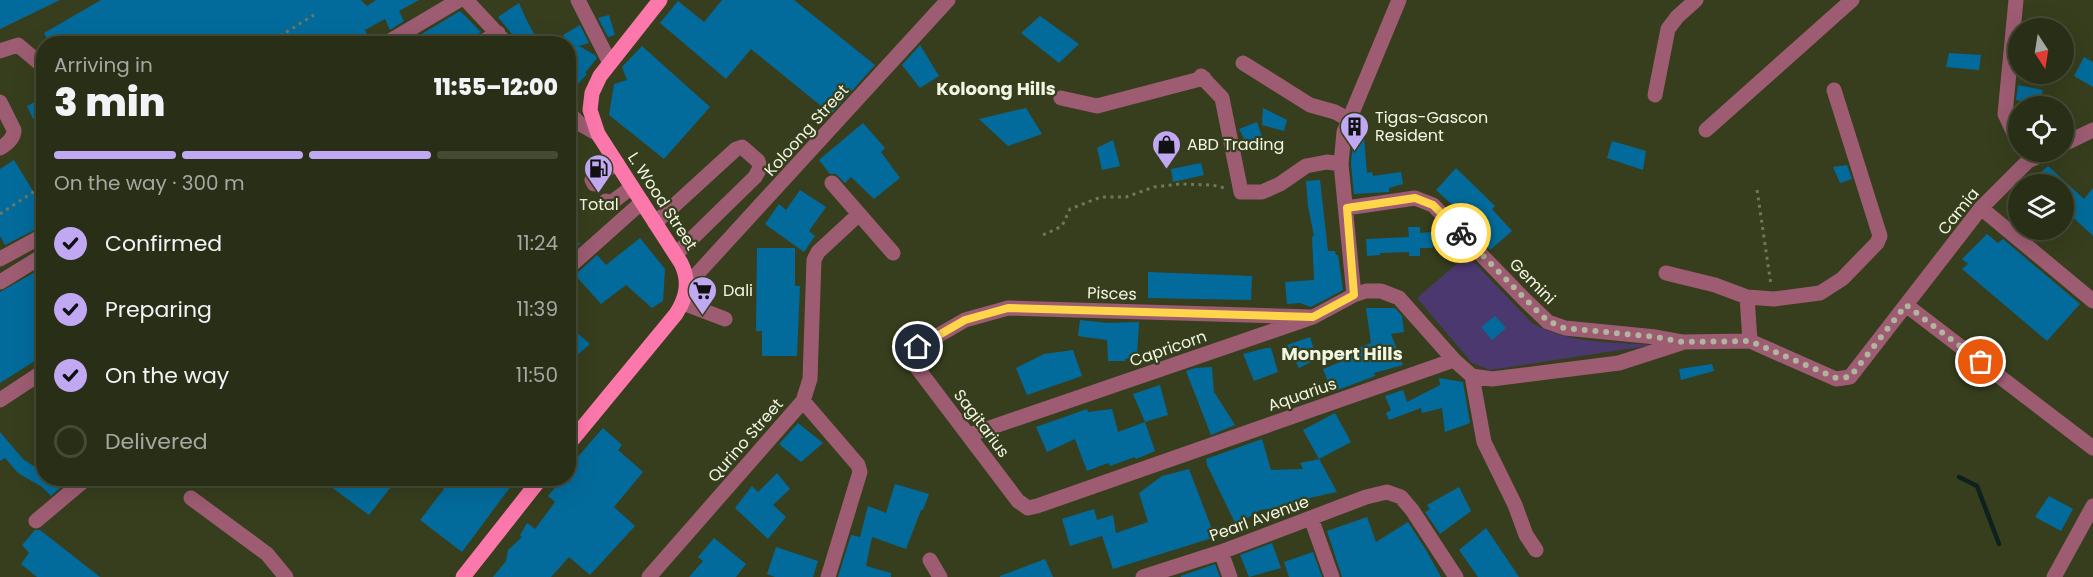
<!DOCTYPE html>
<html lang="en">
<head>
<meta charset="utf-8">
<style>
  :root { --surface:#292e16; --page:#353a23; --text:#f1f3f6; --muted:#a5a8a1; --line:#454a35; --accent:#c0a8f3 }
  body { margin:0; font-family:Poppins,sans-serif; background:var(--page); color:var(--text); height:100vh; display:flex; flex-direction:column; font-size:22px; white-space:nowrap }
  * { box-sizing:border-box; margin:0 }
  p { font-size:20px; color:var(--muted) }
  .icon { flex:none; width:33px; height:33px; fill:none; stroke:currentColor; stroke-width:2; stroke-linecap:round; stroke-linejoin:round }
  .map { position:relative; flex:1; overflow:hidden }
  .panel { position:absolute; left:36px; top:36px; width:540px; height:450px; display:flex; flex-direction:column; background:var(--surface); border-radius:24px; box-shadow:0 6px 24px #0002,0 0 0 2px var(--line) }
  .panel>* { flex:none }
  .needle { width:39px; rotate:168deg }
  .controls { position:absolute; left:2008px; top:18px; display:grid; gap:12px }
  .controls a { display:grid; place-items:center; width:66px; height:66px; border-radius:50%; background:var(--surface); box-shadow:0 6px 24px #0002,0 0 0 2px var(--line); font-size:30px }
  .pin { position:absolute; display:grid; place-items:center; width:51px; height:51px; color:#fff; margin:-26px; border:3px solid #fff; border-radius:50%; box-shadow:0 2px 6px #0007 }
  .courier { position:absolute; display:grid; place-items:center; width:60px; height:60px; margin:-30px; border:4px solid #ffd54a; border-radius:50%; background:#fff; color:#222; box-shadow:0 2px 8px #0007 }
  .head em { font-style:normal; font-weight:800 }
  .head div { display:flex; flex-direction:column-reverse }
  .head { display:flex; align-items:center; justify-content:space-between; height:102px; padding:0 18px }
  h1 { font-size:39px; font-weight:800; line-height:45px }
  .bar { display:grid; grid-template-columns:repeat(4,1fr); gap:9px 6px; align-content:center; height:72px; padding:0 18px }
  .bar i { height:8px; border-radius:4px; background:var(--line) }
  .bar .active { background:var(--accent) }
  .bar p { grid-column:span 4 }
  ol { padding:0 18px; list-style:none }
  li { display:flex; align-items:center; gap:18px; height:66px }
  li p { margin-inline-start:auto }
  li .icon { padding:6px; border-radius:50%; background:var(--accent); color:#111; stroke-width:4 }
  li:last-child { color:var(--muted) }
  li i { width:33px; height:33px; border:3px solid var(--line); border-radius:50% }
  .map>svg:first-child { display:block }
  .green { fill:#4b386e }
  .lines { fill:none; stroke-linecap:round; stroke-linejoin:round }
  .stream { stroke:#0d211d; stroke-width:4.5 }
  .building { fill:#036b9b }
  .path { stroke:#71775b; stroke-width:3; stroke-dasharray:3 4.5; stroke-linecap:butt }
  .minor { stroke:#9d5c72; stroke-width:15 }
  .major { stroke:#fd78aa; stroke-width:15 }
  .done { stroke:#b0b69e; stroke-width:6; stroke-dasharray:0 10.8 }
  .route { stroke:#ffd54a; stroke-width:8 }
  .labels { text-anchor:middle; stroke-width:4.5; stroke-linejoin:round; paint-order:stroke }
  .poi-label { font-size:16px; fill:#f1f6e3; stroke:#373e1d; text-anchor:start }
  .street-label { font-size:16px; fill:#f1f6e3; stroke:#373e1d }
  .neighbourhood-label { font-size:18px; font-weight:bold; fill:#f1f6e3; stroke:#373e1d }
</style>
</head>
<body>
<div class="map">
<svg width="2093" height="577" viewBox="0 0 2093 577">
  <rect width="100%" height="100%" fill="#373e1d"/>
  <path class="green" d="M1467 255 1532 323C1568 344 1612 342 1653 345L1490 370 1472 363 1417 298Z"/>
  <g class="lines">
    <path class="stream" d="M1959 477 1977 486 1999 544"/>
  </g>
  <path class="building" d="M0 0H60L0 29Z
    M101 0H361L367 6 376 0H419L399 11 404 21 390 30 385 19 365 30 371 44H358L354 36 341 44H50L44 33Z
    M722 0H794L875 65 831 114 751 49 726 79 660 23 678 1 704 22Z
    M519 3 527 21 540 44H520L498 17Z
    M460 11 481 32 471 39 469 44H405Z
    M609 15 615 35 608 37 598 18Z
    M1040 16 1079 44 1059 63 1021 33Z
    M580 25 589 43 579 46 595 55 597 58 585 73 587 74 568 95V73L571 72 568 66V44L563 35Z
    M920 45 939 76 920 88 902 65Z
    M642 46 710 107 664 159 609 115 614 84 627 80 622 67Z
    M1949 53 1981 55 1979 70 1946 67Z
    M2084 57 2093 62V87L2074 76Z
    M2018 85 2043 90 2039 104 2016 100Z
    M39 100 44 107V114L33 119 27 106Z
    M1026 108 1042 134 1008 146 979 119Z
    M1263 108 1287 120 1284 131 1262 125Z
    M1257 122 1264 143 1249 148 1239 129Z
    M863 123 885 148 881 152 900 178 874 199 851 177 845 183 836 174H830L819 160Z
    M1364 138 1367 173 1372 172 1373 176 1401 172 1403 184 1389 188V192L1354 194 1351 164 1353 140Z
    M1113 140 1120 166 1102 170 1097 148Z
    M1612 141 1646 151 1643 170 1607 158Z
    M14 160 35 194 44 188V225L5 245 0 236V169Z
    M1201 163 1204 175 1173 182 1171 169Z
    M1847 165 1852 179 1840 183 1833 167Z
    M2048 166 2084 199 2093 188V236L2064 209V184H2028Z
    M1456 168 1495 206 1492 209 1512 231 1490 250 1463 221 1465 219 1457 211 1458 210 1436 190Z
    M1320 180 1328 251H1335L1336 255H1338L1343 290 1311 307 1300 303 1287 304 1285 282 1314 280 1312 237 1314 236 1308 206 1306 181Z
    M800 190 826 207 809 231 815 236 804 252 765 224 779 204 786 210Z
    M1408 227H1420V233L1432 232 1433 248H1420V256H1409V252L1380 253V255L1367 256 1366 239 1409 237Z
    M568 231 580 244 568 254Z
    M1987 234 1998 243 2003 239 2080 304 2047 341 1962 269 1968 264 1962 259Z
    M640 238 665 269 663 301 652 308 626 285 601 304 575 275 597 255 606 265Z
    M757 248H795V286H800L797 356H762V331H756Z
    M44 267V355L0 383V292Z
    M1148 272 1252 276 1251 300 1148 298Z
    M1366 308H1395L1402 316 1404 332 1391 334 1403 365 1374 373 1375 376 1332 392 1323 369 1345 360 1342 354 1371 343Z
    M1495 316 1506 328 1492 340 1481 327Z
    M1080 320 1107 323 1139 322 1137 357 1125 359V361H1108L1107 340 1078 336Z
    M568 325 590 344 568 363Z
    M1310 337 1317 359 1299 368 1287 345Z
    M1266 348H1271L1278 372 1254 381 1243 354Z
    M1073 350 1082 376 1027 395 1016 368 1044 354Z
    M1712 364 1714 371 1681 380 1679 369Z
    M1212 367 1214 392 1235 425 1211 435 1186 371 1195 368Z
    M1439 378 1463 382 1470 423 1445 432 1442 408 1422 413 1421 408 1389 420 1386 413 1391 410 1385 396 1403 390 1407 402 1440 385Z
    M1160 385 1168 415 1145 422 1133 394Z
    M1087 409 1088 412 1112 409 1118 432 1145 422 1155 451 1136 459 1135 457 1110 466 1108 463 1087 471 1075 439 1047 452 1036 427Z
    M1335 413 1351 442 1319 459 1303 430Z
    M798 423 823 443 801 462 779 444Z
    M603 428 622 445 618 450 643 472 614 507 635 526 590 575 569 557 551 577H493L506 561 508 550 522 537 520 535 527 523 535 529 555 502 548 496 563 478H568V454L575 460Z
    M0 432 23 459 44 473V478H52L61 487 51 496 42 487 18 473 5 458 0 461Z
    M1262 439 1271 470 1303 469 1300 463 1319 459 1337 492 1309 498 1311 504 1260 510 1236 525 1207 465 1206 459Z
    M1189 469 1215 537 1113 569 1102 536 1070 546 1062 519 1094 509 1097 520 1113 515 1116 533 1148 522 1139 493 1162 476Z
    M777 473 790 489 773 505 786 517 768 539 735 508 752 486 758 492Z
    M319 478H398L369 515Z
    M431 478H517L462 552 420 520 444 489Z
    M895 484 929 494 923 510H921L906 549 872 537 866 566 891 573V577H838L851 535 860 537 868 506 886 513Z
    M1459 487 1471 511 1440 534 1425 512 1430 509 1427 505Z
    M2049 496 2073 509 2061 531 2035 517Z
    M1367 517 1376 542 1408 522 1426 550 1441 577H1342L1327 531Z
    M1486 528 1519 577H1478L1459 550Z
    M35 530H40L100 577H37L21 564 29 553 22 545Z
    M714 538 746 564 736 577H689L703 561 698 557Z
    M1272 543 1281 568 1249 577 1240 555Z
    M776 547 818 561 813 577H775L767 574Z
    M1313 552 1322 577H1289L1284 562Z
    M1045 559 1053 577H1000V576Z
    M1215 564 1220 577H1181V576Z"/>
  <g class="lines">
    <path class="path" d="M267 44 314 15
      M1757 190 1771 285
      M0 214 44 185
      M1043 235 1062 226 1070 209 1101 197H1126L1154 187 1180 184 1212 185 1225 188"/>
    <path class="minor" d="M466 0 507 44
      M578 0 610 63
      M2016 0 2005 114 2019 144
      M385 44 459 0
      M479 44 498 33
      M0 51 18 45 44 67
      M1243 63 1310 105 1335 112 1348 119
      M1201 76 1222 98 1241 192H1262L1280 184 1306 166 1327 162 1341 164
      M1655 95 1668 29 1677 17 1696 0
      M1061 98 1097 106 1204 78
      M0 102 14 130C14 139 7 144 0 148
      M568 112 580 124 598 134
      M1706 130 1852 0
      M2064 144 2093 130
      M832 183 893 253
      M594 184 592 180 594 178 617 163
      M606 201 611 203 632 187
      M1346 208 1415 198 1433 205 1526 301 1548 322 1565 328 1656 337 1683 342 1750 341 1836 379 1850 377 1981 208 2028 161 2048 152
      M1981 208 2093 301
      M655 223 736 149 742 147 758 161 760 168 755 177 676 254
      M0 259 44 235
      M568 268 642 202
      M1666 273 1715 285 1747 297 1774 299 1820 293 1842 279 1877 243 1880 236 1834 90
      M0 282 44 255
      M687 282 698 273 948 0
      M1354 295 1341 164 1344 132 1399 0
      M1747 297 1750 341
      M683 303 725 319
      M1906 305 2093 448
      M1313 317 1008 308 965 320 918 347 913 355 915 365 1018 501 1028 508 1037 506 1454 360
      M1472 376 1484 442 1515 505 1526 535 1536 550
      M0 400 44 371
      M803 401 858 465 860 472 828 577
      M969 435 1313 317 1354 295 1366 291H1381L1399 298 1454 360 1472 376 1492 379 1619 363 1681 343
      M191 498 267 554 286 577
      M1311 518 1332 577
      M36 521 87 478
      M1221 552 1230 577
      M930 560 940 577
      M649 577 803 401 810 379 814 260 818 252 858 215
      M1143 577 1221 552 1366 497 1387 492 1401 497 1412 510 1456 577
      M2054 577 2093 506"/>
    <path class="major" d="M568 445 676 314C687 297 690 281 681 263L598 134 590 110 592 93 600 76 660 0
      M463 577 541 478"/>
  </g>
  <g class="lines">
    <path class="done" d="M1461 233 1537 311 1548 321 1564 328 1656 337 1683 342 1750 341 1836 378 1850 377 1906 305 1981 362"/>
    <path class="route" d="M918 347 965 320 1008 308 1313 317 1354 295 1347 208 1415 198 1433 205 1461 233"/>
  </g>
  <defs>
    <symbol id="building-pin" viewBox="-11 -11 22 30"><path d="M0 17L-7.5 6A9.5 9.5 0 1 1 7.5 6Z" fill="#c0a8f3" stroke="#373e1d"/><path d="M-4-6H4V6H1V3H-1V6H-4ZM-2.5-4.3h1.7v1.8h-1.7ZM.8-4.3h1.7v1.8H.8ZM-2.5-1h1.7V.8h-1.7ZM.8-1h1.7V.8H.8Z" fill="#111"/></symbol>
    <symbol id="shop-pin" viewBox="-11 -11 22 30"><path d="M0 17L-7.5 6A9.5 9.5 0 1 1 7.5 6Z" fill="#c0a8f3" stroke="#373e1d"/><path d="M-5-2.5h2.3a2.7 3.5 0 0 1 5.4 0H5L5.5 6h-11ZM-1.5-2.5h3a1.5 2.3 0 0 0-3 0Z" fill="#111"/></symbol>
    <symbol id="fuel-pin" viewBox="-11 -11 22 30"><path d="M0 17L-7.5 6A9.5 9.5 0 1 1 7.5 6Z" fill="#c0a8f3" stroke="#373e1d"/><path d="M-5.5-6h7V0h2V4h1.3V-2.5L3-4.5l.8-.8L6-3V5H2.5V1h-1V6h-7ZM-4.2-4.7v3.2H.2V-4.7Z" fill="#111"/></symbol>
    <symbol id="supermarket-pin" viewBox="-11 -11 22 30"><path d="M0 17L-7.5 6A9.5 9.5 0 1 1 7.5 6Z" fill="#c0a8f3" stroke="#373e1d"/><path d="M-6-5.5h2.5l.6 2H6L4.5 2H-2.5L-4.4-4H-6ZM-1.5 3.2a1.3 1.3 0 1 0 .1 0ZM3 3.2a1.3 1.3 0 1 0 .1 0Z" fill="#111"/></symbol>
  </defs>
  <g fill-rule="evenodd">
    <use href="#building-pin" x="1338" y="110" width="33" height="45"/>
    <use href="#shop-pin" x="1150" y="128" width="33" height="45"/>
    <use href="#fuel-pin" x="582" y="152" width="33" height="45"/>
    <use href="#supermarket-pin" x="686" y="274" width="33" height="45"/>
  </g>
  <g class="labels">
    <g class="poi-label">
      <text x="1375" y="123">Tigas-Gascon<tspan x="1375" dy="18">Resident</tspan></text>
      <text x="1187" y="150">ABD Trading</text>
      <text x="599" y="210" text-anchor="middle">Total</text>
      <text x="723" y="296">Dali</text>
    </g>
    <g class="street-label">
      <text transform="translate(806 130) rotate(-48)" y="6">Koloong Street</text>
      <text transform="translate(663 201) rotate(57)" y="6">L. Wood Street</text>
      <text transform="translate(1958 211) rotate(-51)" y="6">Camia</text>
      <text transform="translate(1533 281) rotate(45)" y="6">Gemini</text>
      <text transform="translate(1112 293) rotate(2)" y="6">Pisces</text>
      <text transform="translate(1168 348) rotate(-19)" y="6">Capricorn</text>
      <text transform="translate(1302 394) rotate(-19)" y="6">Aquarius</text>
      <text transform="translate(982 423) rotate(53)" y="6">Sagitarius</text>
      <text transform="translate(745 440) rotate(-49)" y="6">Qurino Street</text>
      <text transform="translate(1259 518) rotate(-20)" y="6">Pearl Avenue</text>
    </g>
    <g class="neighbourhood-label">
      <text x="996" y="95">Koloong Hills</text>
      <text x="1342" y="360">Monpert Hills</text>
    </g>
  </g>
</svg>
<div class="controls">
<a><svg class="needle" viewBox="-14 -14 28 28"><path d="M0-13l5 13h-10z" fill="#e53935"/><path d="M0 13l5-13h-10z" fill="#a5a8a1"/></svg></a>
<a><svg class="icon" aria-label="locate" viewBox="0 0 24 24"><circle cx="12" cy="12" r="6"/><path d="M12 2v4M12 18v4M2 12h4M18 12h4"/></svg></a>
<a><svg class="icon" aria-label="layers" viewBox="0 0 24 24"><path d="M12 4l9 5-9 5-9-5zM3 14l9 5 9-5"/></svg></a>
</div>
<div class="pin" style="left:1981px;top:362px;background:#ea580c"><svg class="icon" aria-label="bag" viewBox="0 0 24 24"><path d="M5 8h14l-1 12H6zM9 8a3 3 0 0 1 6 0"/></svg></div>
<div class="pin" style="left:918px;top:347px;background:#1f2937"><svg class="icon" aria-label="home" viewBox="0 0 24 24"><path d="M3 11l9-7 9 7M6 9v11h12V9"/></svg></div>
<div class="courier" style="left:1461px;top:233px"><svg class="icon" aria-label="bike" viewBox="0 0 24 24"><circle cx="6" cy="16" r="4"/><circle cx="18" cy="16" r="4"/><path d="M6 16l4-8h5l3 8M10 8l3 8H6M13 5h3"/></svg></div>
<section class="panel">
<div class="head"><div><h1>3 min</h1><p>Arriving in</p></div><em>11:55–12:00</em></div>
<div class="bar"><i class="active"></i><i class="active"></i><i class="active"></i><i></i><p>On the way · 300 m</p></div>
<ol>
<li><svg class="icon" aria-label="check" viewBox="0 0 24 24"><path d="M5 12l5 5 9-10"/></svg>Confirmed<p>11:24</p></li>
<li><svg class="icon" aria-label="check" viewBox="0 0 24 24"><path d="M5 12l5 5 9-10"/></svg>Preparing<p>11:39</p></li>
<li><svg class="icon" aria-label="check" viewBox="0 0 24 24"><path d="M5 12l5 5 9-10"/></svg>On the way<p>11:50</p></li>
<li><i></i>Delivered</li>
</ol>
</section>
</div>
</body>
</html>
